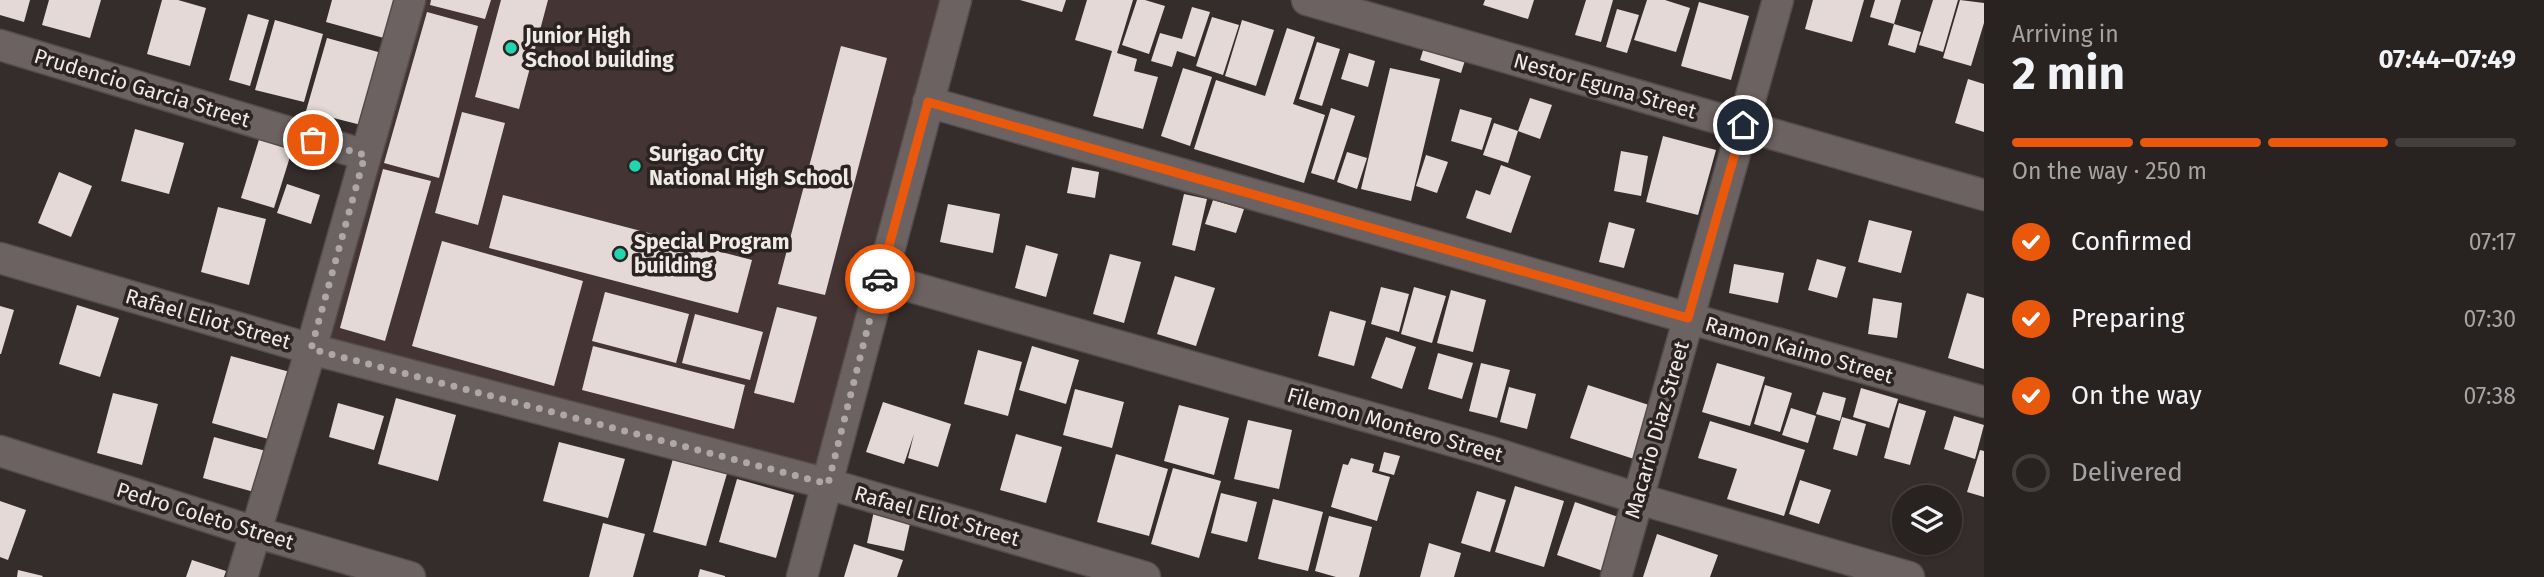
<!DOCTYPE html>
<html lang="en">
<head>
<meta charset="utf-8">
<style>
  :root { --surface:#282221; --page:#342f2e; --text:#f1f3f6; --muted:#a5a4a5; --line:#443f3f; --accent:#ea580c }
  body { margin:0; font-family:"Fira Sans",sans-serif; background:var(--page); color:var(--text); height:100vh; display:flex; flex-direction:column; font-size:26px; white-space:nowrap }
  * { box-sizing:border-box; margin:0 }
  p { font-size:23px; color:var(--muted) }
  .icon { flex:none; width:38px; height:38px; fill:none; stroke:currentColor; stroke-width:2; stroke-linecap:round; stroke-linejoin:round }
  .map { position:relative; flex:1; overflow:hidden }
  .panel { display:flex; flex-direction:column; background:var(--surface); width:560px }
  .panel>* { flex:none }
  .fabs { position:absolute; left:1892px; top:485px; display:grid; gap:14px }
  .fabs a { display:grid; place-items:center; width:70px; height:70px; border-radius:50%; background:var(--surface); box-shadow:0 2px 5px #0004,0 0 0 2px var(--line); font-size:35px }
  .pin { position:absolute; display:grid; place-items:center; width:60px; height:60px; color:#fff; margin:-30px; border:4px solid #fff; border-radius:50%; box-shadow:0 2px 7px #0007 }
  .courier { position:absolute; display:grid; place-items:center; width:70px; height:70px; margin:-35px; border:5px solid #ea580c; border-radius:50%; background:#fff; color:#222; box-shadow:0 2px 9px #0007 }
  .head em { font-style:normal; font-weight:700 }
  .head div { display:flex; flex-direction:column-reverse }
  .head { display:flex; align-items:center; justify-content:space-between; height:119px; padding:0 28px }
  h1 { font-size:46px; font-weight:700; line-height:52px }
  .bar { display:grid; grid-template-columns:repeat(4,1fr); gap:10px 7px; align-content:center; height:84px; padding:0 28px }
  .bar i { height:9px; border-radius:5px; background:var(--line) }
  .bar .selected { background:var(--accent) }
  .bar p { grid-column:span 4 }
  ol { padding:0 28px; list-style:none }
  li { display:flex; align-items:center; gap:21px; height:77px }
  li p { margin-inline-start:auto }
  li .icon { padding:7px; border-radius:50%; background:var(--accent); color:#fff; stroke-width:4 }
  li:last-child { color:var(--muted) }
  li i { width:38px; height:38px; border:4px solid var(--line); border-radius:50% }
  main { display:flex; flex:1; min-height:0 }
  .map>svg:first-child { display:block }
  .built { fill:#443433 }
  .building { fill:#e5d9d8 }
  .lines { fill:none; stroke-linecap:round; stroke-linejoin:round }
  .minor-casing { stroke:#544c4b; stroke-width:33 }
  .minor { stroke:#6d6262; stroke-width:30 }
  .done { stroke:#aea7a6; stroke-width:7; stroke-dasharray:0 12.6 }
  .route { stroke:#ea580c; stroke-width:9 }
  .poi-dot { fill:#20d5b0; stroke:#2b2322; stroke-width:2.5 }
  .labels { text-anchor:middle; stroke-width:7; stroke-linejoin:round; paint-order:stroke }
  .poi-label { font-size:21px; font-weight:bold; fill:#efe9e8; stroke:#2b2322; text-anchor:start }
  .street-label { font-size:21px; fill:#efe9e8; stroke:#2b2322 }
</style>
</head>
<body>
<main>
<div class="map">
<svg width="1984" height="577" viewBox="0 0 1984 577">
  <rect width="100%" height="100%" fill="#352d2c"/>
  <path class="built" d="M421 0H943L814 470 323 344Z"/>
  <path class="building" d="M0 0H30L24 22 0 15Z
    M49 0H101L90 38 42 25Z
    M162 0H178L206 8 190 66 147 54Z
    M332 0H402L391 40 326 22Z
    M431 0H491L485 19 430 5Z
    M501 0H548L519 109 475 97Z
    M1020 0H1066L1062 12Z
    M1087 0H1133L1117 53 1137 59 1134 71 1158 77 1143 129 1093 116 1112 51 1075 40Z
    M1137 0H1145L1165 6 1149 54 1122 45Z
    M1485 0H1534L1528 19 1483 5Z
    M1586 0H1613L1601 42 1575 35Z
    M1647 0H1665L1690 8 1676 52 1634 40Z
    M1813 0H1864L1852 42 1805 29Z
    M1875 0H1901L1894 24 1870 17Z
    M1933 0H1958L1943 52 1919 45Z
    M1960 0 1984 3V23L1971 66 1943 58Z
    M1699 2 1749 16 1731 80 1681 66Z
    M1192 7 1210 12 1195 57 1177 51 1172 67 1151 61 1160 33 1182 39Z
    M1617 9 1639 15 1627 53 1606 47Z
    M427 12 478 26 439 178 384 163Z
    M248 14 269 20 250 86 229 80Z
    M1212 17 1239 25 1223 75 1196 66Z
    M275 20 323 34 304 102 255 90Z
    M1242 20 1274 30 1256 86 1225 76Z
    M1894 24 1921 32 1915 53 1888 45Z
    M1287 28 1315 37 1293 104 1325 115 1304 183 1194 149 1216 80 1265 96Z
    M327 38 389 55 369 127 306 111Z
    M1426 41 1467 54 1461 73 1420 60Z
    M1317 42 1340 49 1322 106 1299 99Z
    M841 46 887 58 825 295 778 284Z
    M1349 53 1375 61 1368 87 1341 79Z
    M1183 68 1212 77 1190 146 1161 136Z
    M1390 68 1440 79 1411 201 1361 189Z
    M1968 79 1984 84V132L1955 123Z
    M1530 98 1552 105 1540 139 1518 131 1508 163 1483 155 1494 123 1518 131Z
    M1331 108 1355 116 1334 180 1311 173Z
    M1460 109 1492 118 1482 150 1451 141Z
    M462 112 505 123 478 225 435 213Z
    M135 129 184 143 169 194 121 181Z
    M261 133 294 144 274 208 241 198Z
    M1663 136 1716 150 1698 215 1646 202Z
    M1621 151 1648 156 1641 196 1614 191Z
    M1347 152 1367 158 1357 189 1337 182Z
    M1426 155 1448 162 1437 193 1416 186Z
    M1501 165 1531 176 1511 233 1466 218 1476 190 1490 195Z
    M1072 167 1099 172 1095 198 1067 193Z
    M383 169 431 181 385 341 340 328Z
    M59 172 92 186 71 237 38 223Z
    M287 184 320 195 311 224 277 213Z
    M1184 194 1207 199 1195 251 1172 245Z
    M503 195 752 260 738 313 489 248Z
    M1213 200 1244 209 1236 233 1205 224Z
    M948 204 1000 214 993 253 940 242Z
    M218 207 266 219 249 285 201 272Z
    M1869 220 1912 231 1901 273 1858 262Z
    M1609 222 1635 229 1624 268 1599 262Z
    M442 241 583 281 554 386 412 346Z
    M1026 245 1058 254 1046 297 1015 288Z
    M1110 254 1141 262 1124 323 1093 314Z
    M1817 259 1846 267 1837 298 1808 290Z
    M1734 264 1784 273 1778 303 1729 293Z
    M1175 276 1215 288 1196 346 1157 334Z
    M1381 287 1409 294 1399 332 1371 324Z
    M1414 287 1446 296 1432 343 1401 334Z
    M1451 290 1486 300 1473 352 1437 343Z
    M605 292 689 314 676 363 592 341Z
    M1967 293 1984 298V369L1948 358Z
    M1873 298 1902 303 1897 338 1868 334Z
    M77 305 119 318 100 377 59 364Z
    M0 306 14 310 1 354H0Z
    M777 307 817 317 794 403 754 393Z
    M1330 311 1366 321 1354 366 1318 356Z
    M695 314 763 332 750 380 682 363Z
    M1386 337 1416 347 1402 389 1371 378Z
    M593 346 745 385 734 429 582 390Z
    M1032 346 1079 360 1066 404 1019 390Z
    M978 350 1022 362 1008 416 964 404Z
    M1438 353 1473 363 1462 399 1428 389Z
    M231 356 290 372 272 440 212 423Z
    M1481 363 1510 370 1497 418 1469 411Z
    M1717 363 1765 377 1750 426 1702 412Z
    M1588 385 1661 409 1643 462 1570 438Z
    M1765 385 1792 393 1780 432 1754 424Z
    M1509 387 1536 394 1527 429 1500 422Z
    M1861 388 1898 399 1889 428 1853 417Z
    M1075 389 1124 402 1112 448 1063 435Z
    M1823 392 1846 398 1840 421 1816 414Z
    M113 393 158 404 142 465 97 453Z
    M396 398 456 415 438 481 378 464Z
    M883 402 951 424 938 467 908 458 914 434 904 464 866 452Z
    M338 403 384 416 374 450 329 437Z
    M1899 403 1926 411 1910 465 1884 458Z
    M1179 405 1229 418 1214 475 1164 461Z
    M1791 408 1816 416 1808 443 1782 435Z
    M1954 416 1984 425 1975 459 1944 449Z
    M1842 417 1866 424 1857 456 1833 449Z
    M1248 420 1292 430 1279 489 1234 479Z
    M1710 421 1805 450 1784 516 1727 499 1737 469 1698 458Z
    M1016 434 1062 447 1046 503 1000 490Z
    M214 437 273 453 261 494 203 478Z
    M559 442 625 459 608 518 543 501Z
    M1980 450 1984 451V497L1967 492Z
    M1384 452 1400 456 1394 475 1379 471Z
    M1116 454 1168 469 1149 536 1097 522Z
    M674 455 728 470 706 546 653 532Z
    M1351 458 1374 464 1372 472 1390 477 1377 521 1331 507 1343 464 1348 465Z
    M1173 468 1221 481 1199 558 1151 544Z
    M737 479 794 495 776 558 719 542Z
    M1800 480 1831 490 1819 524 1789 514Z
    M1515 486 1564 501 1544 567 1495 552Z
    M1477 491 1506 500 1490 552 1461 543Z
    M1221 493 1257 502 1247 542 1211 533Z
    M1273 499 1323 512 1308 571 1258 559Z
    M0 501 26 510 8 560 0 557Z
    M1575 502 1624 519 1606 572 1557 555Z
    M874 511 911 519 904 551 867 543Z
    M1329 516 1372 527 1359 577H1336L1315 571Z
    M603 523 645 534 633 577H589Z
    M1657 534 1718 555 1710 577H1643Z
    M1429 543 1461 553 1454 577H1420Z
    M854 544 903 560 897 577H844Z
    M192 560 226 571 224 577H186Z
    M700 569 725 576V577H698Z
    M18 570 43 576 42 577H17Z"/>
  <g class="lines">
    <defs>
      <path id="minor" d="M1307 0 1984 195
        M0 45 365 155
        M928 102 1984 402
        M0 258 311 349 828 484 1145 577
        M880 278 1488 451 1646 501 1909 577
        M0 451 255 532 410 577
        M242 577 311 349 410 0
        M802 577 956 0
        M1616 577 1778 0"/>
    </defs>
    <use href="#minor" class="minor-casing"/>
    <use href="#minor" class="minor"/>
  </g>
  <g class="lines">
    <path class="done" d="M313 140 365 155 311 349 828 484 880 279"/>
    <path class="route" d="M880 279 928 102 1688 318 1743 125"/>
  </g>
  <g class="poi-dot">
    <circle cx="511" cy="48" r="7"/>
    <circle cx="635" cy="166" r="7"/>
    <circle cx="620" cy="254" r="7"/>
  </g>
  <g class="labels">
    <g class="poi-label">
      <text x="525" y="43">Junior High<tspan x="525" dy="24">School building</tspan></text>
      <text x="649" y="161">Surigao City<tspan x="649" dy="24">National High School</tspan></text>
      <text x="634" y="249">Special Program<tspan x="634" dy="24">building</tspan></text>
    </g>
    <g class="street-label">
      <text transform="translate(1605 86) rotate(16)" y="7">Nestor Eguna Street</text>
      <text transform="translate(142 88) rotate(17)" y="7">Prudencio Garcia Street</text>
      <text transform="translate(208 319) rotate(16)" y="7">Rafael Eliot Street</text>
      <text transform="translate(1799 350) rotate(16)" y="7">Ramon Kaimo Street</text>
      <text transform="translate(1395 425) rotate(16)" y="7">Filemon Montero Street</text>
      <text transform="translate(1657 430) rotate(-74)" y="7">Macario Diaz Street</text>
      <text transform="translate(205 516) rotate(17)" y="7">Pedro Coleto Street</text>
      <text transform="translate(937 516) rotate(16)" y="7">Rafael Eliot Street</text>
    </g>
  </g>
</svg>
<div class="fabs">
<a><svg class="icon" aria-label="layers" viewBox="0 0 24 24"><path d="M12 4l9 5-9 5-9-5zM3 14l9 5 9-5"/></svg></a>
</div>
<div class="pin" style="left:313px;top:140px;background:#ea580c"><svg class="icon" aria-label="bag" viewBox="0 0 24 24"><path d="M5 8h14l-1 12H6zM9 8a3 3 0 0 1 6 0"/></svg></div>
<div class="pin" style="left:1743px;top:125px;background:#1f2937"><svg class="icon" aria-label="home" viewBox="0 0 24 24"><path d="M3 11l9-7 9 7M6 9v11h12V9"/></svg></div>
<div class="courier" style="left:880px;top:279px"><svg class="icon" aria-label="car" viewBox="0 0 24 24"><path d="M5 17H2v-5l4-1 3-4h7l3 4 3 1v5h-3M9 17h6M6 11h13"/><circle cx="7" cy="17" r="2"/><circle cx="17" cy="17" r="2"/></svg></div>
</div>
<section class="panel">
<div class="head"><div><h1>2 min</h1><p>Arriving in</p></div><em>07:44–07:49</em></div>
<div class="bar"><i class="selected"></i><i class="selected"></i><i class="selected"></i><i></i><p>On the way · 250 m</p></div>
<ol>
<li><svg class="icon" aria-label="check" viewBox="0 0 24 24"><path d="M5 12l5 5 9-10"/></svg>Confirmed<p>07:17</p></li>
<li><svg class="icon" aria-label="check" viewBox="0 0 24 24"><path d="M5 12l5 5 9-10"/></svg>Preparing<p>07:30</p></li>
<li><svg class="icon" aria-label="check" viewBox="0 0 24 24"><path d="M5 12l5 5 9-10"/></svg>On the way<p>07:38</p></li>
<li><i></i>Delivered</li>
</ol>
</section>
</main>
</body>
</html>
